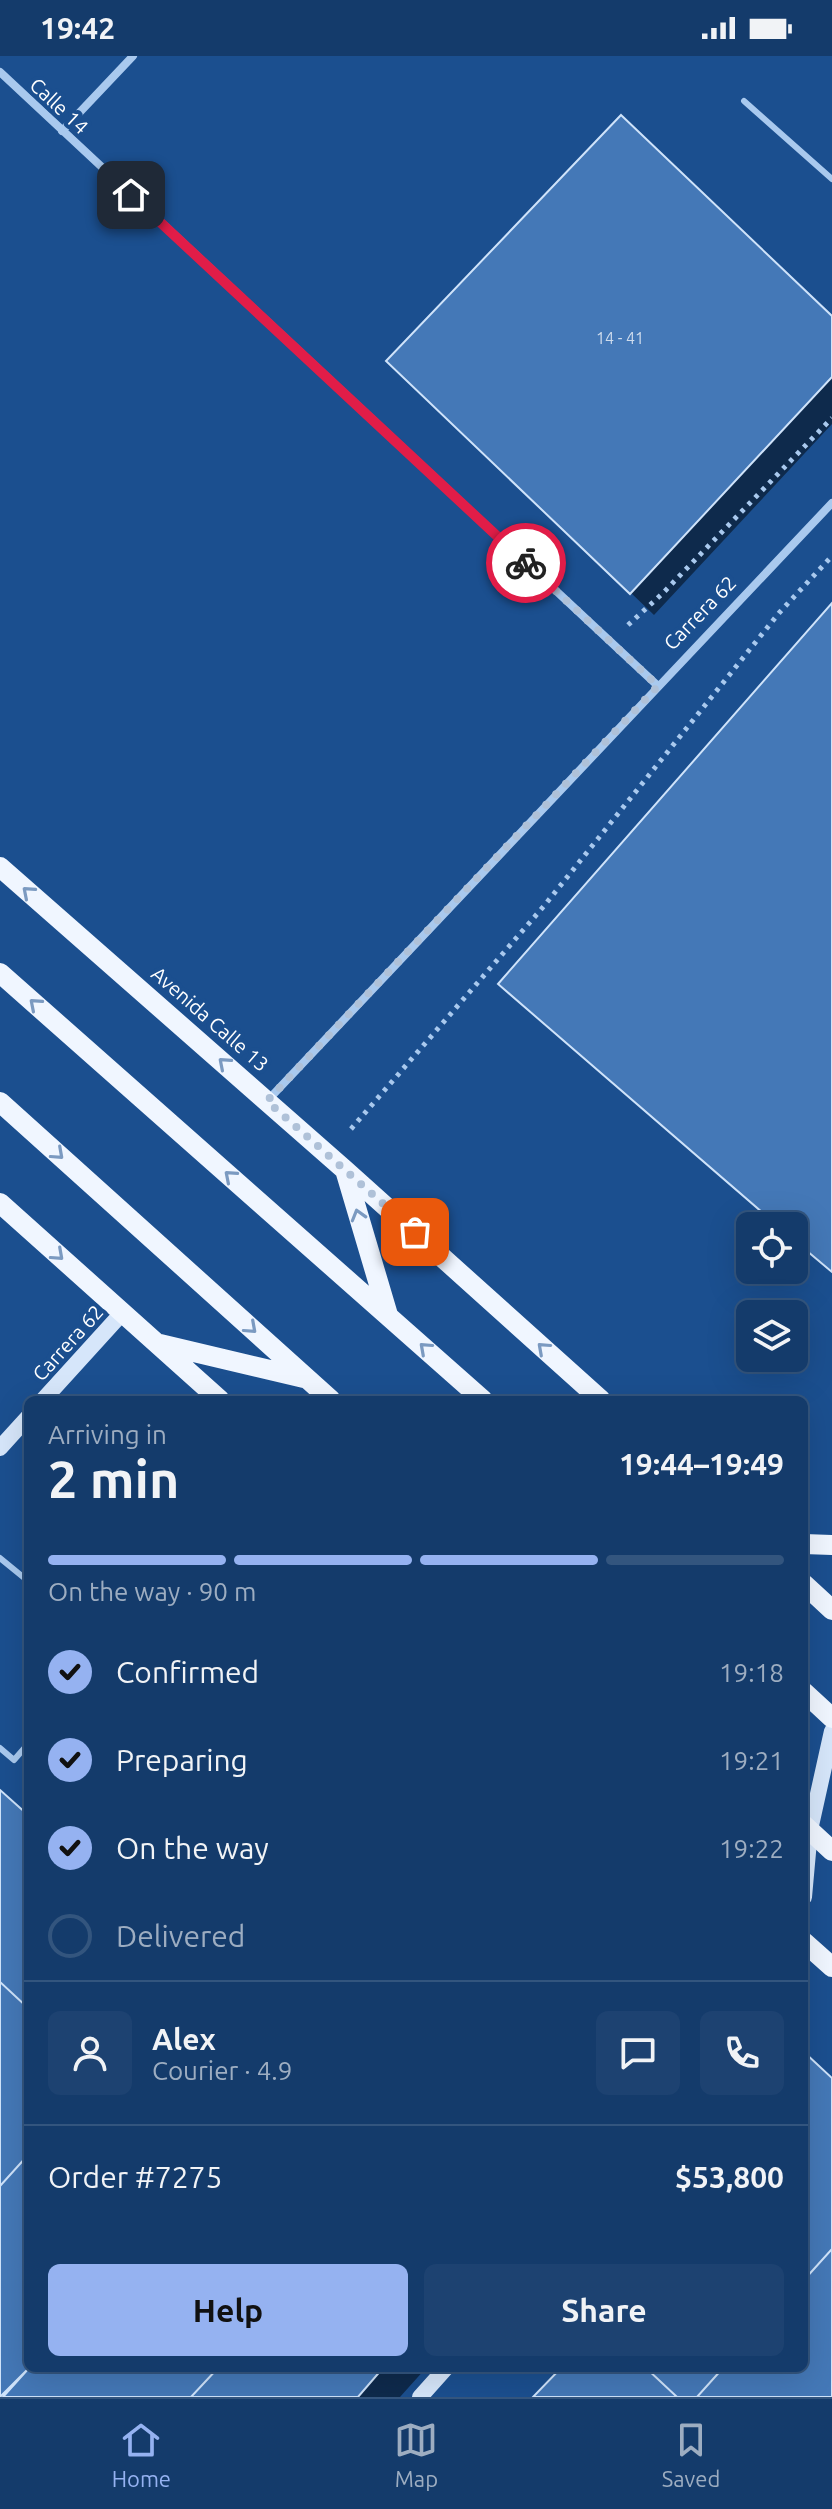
<!DOCTYPE html>
<html lang="en">
<head>
<meta charset="utf-8">
<style>
  :root { --surface:#143b6b; --page:#1d4271; --text:#f1f3f6; --muted:#9dadc1; --line:#33557e; --accent:#95b2f1 }
  body { margin:0; font-family:Ubuntu,sans-serif; background:var(--page); color:var(--text); height:100vh; display:flex; flex-direction:column; font-size:30px; white-space:nowrap }
  * { box-sizing:border-box; margin:0 }
  p { font-size:26px; color:var(--muted) }
  .icon { flex:none; width:44px; height:44px; fill:none; stroke:currentColor; stroke-width:2; stroke-linecap:round; stroke-linejoin:round }
  .map { position:relative; flex:1; overflow:hidden }
  .drawer { position:absolute; left:24px; top:1340px; width:784px; height:976px; display:flex; flex-direction:column; background:var(--surface); border-radius:12px; box-shadow:0 8px 32px #0002,0 0 0 2px var(--line) }
  .drawer>* { flex:none }
  .tools { position:absolute; left:736px; top:1156px; display:grid; gap:16px }
  .tools a { display:grid; place-items:center; width:72px; height:72px; border-radius:12px; background:var(--surface); box-shadow:0 8px 32px #0002,0 0 0 2px var(--line); font-size:40px }
  .pin { position:absolute; display:grid; place-items:center; width:68px; height:68px; color:#fff; margin:-34px; border-radius:16px; box-shadow:0 4px 12px #0006 }
  .courier { position:absolute; display:grid; place-items:center; width:80px; height:80px; margin:-40px; border:6px solid #e11d48; border-radius:50%; background:#fff; color:#222; box-shadow:0 2px 10px #0007 }
  .head em { font-style:normal; font-weight:600 }
  .head div { display:flex; flex-direction:column-reverse }
  .head { display:flex; align-items:center; justify-content:space-between; height:136px; padding:0 24px }
  h1 { font-size:52px; font-weight:600; line-height:60px }
  .bar { display:grid; grid-template-columns:repeat(4,1fr); gap:12px 8px; align-content:center; height:96px; padding:0 24px }
  .bar i { height:10px; border-radius:6px; background:var(--line) }
  .bar .current { background:var(--accent) }
  .bar p { grid-column:span 4 }
  .line { display:flex; align-items:center; gap:20px; padding:0 24px; border-top:2px solid var(--line) }
  .line div { flex:1 }
  .round { display:grid; place-items:center; flex:none; width:84px; height:84px; border-radius:12px; background:var(--page) }
  ol { padding:0 24px; list-style:none }
  li { display:flex; align-items:center; gap:24px; height:88px }
  li p { margin-inline-start:auto }
  li .icon { padding:8px; border-radius:50%; background:var(--accent); color:#111; stroke-width:4 }
  li:last-child { color:var(--muted) }
  li i { width:44px; height:44px; border:4px solid var(--line); border-radius:50% }
  .action { display:flex; gap:16px; margin-top:auto; padding:16px 24px }
  .action a { flex:1; height:92px; border-radius:12px; background:var(--accent); color:#111; font-size:32px; font-weight:600; line-height:92px; text-align:center }
  .action a+a { background:var(--page); color:var(--text) }
  .status { display:flex; justify-content:space-between; align-items:center; height:56px; padding:0 40px; background:var(--surface); direction:ltr }
  .status svg { height:22px; fill:currentColor }
  .dock { display:flex; justify-content:space-around; align-items:center; height:112px; border-top:2px solid var(--line); background:var(--surface); font-size:22px; color:var(--muted) }
  .dock a { display:grid; justify-items:center; gap:4px }
  .dock .current { color:var(--accent) }
  .map>svg:first-child { display:block }
  .shadow { fill:#0007 }
  .building { fill:#4478b7; stroke:#cfe3fa; stroke-width:2 }
  .lines { fill:none; stroke-linecap:round; stroke-linejoin:round }
  .path { stroke:#a9c9ee; stroke-width:5; stroke-dasharray:4 6; stroke-linecap:butt }
  .lane { stroke:#a9c9ee; stroke-width:6 }
  .street { stroke:#a9c9ee; stroke-width:8 }
  .secondary { stroke:#d6e6fa; stroke-width:16 }
  .primary { stroke:#f0f6ff; stroke-width:20 }
  .oneway { stroke:#7b9ac1 }
  .done { stroke:#afc1d8; stroke-width:8; stroke-dasharray:0 14.4 }
  .route { stroke:#e11d48; stroke-width:10 }
  .labels { text-anchor:middle; stroke-width:8; stroke-linejoin:round; paint-order:stroke }
  .number-label { font-size:16px; fill:#d0dded }
  .street-label { font-size:20px; fill:#fff; stroke:#1b4f8f }
</style>
</head>
<body>
<div class="status"><b>19:42</b><svg viewBox="0 0 49 12"><path d="M0 12V9h3v3zM5 12V6h3v6zM10 12V3h3v9zM15 12V0h3v12zM26 1h20v11H26zM47 4h2v5h-2z"/></svg></div>
<div class="map">
<svg width="832" height="2341" viewBox="0 0 832 2341">
  <rect width="100%" height="100%" fill="#1b4f8f"/>
  <path class="shadow" d="M832 263V368L654 559 412 327Z
    M0 1737 28 1763V2312H426L400 2341H0Z"/>
  <path class="building" d="M621 59 832 260V321L630 538 386 305Z
    M832 547V1216L794 1184V1170H778L498 928Z
    M0 1734 28 1759V1952L0 1926Z
    M0 1926 28 1952V2099L0 2130Z
    M804 1996 832 2022V2193L804 2224Z
    M28 2099 29 2312 0 2341V2130Z
    M832 2193V2341H697L723 2312H804V2224Z
    M29 2312H218L191 2341H3Z
    M218 2312H383L358 2341H191Z
    M561 2312H646L677 2341H533Z
    M646 2312H723L697 2341H677Z"/>
  <g class="lines">
    <path class="path" d="M628 569 663 537 832 362
      M351 1073 544 850 779 557 832 500"/>
    <path class="lane" d="M744 45 832 123
      M0 1502 28 1525
      M0 1692 14 1704 28 1688"/>
    <path class="street" d="M0 16 658 630
      M62 75 133 0
      M268 1044 832 447"/>
    <path class="secondary" d="M43 1344 123 1256
      M0 1392 28 1361
      M804 1841 810 1774 832 1675
      M420 2341 446 2312"/>
    <path class="primary" d="M0 811 345 1114 601 1344
      M0 917 483 1344
      M0 1046 331 1344
      M345 1114 388 1259
      M0 1147 220 1344
      M160 1288 304 1322
      M804 1488 832 1489
      M804 1528 832 1554
      M804 1636 832 1662
      M804 1769 832 1795
      M804 1886 832 1911"/>
  </g>
  <defs><path id="oneway-chevron" d="M-2-3.5L2.5 0L-2 3.5" fill="none" stroke-width="1.6" stroke-linecap="round" stroke-linejoin="round" transform="scale(2)"/></defs>
  <g class="oneway">
    <use href="#oneway-chevron" transform="translate(28 836) rotate(-139)"/>
    <use href="#oneway-chevron" transform="translate(35 948) rotate(-139)"/>
    <use href="#oneway-chevron" transform="translate(224 1007) rotate(-139)"/>
    <use href="#oneway-chevron" transform="translate(58 1098) rotate(42)"/>
    <use href="#oneway-chevron" transform="translate(230 1120) rotate(-139)"/>
    <use href="#oneway-chevron" transform="translate(358 1159) rotate(-106)"/>
    <use href="#oneway-chevron" transform="translate(58 1199) rotate(42)"/>
    <use href="#oneway-chevron" transform="translate(251 1272) rotate(42)"/>
    <use href="#oneway-chevron" transform="translate(425 1292) rotate(-138)"/>
    <use href="#oneway-chevron" transform="translate(543 1292) rotate(-138)"/>
  </g>
  <g class="lines">
    <path class="done" d="M415 1176 267 1045 658 630 526 507"/>
    <path class="route" d="M131 139 526 507"/>
  </g>
  <g class="labels">
    <g class="number-label">
      <text x="620" y="288">14 - 41</text>
    </g>
    <g class="street-label">
      <text transform="translate(59 50) rotate(43)" y="7">Calle 14</text>
      <text transform="translate(700 557) rotate(-46)" y="7">Carrera 62</text>
      <text transform="translate(210 963) rotate(41)" y="7">Avenida Calle 13</text>
      <text transform="translate(68 1287) rotate(-48)" y="7">Carrera 62</text>
    </g>
  </g>
</svg>
<div class="tools">
<a><svg class="icon" aria-label="locate" viewBox="0 0 24 24"><circle cx="12" cy="12" r="6"/><path d="M12 2v4M12 18v4M2 12h4M18 12h4"/></svg></a>
<a><svg class="icon" aria-label="layers" viewBox="0 0 24 24"><path d="M12 4l9 5-9 5-9-5zM3 14l9 5 9-5"/></svg></a>
</div>
<div class="pin" style="left:415px;top:1176px;background:#ea580c"><svg class="icon" aria-label="bag" viewBox="0 0 24 24"><path d="M5 8h14l-1 12H6zM9 8a3 3 0 0 1 6 0"/></svg></div>
<div class="pin" style="left:131px;top:139px;background:#1f2937"><svg class="icon" aria-label="home" viewBox="0 0 24 24"><path d="M3 11l9-7 9 7M6 9v11h12V9"/></svg></div>
<div class="courier" style="left:526px;top:507px"><svg class="icon" aria-label="bike" viewBox="0 0 24 24"><circle cx="6" cy="16" r="4"/><circle cx="18" cy="16" r="4"/><path d="M6 16l4-8h5l3 8M10 8l3 8H6M13 5h3"/></svg></div>
<section class="drawer">
<div class="head"><div><h1>2 min</h1><p>Arriving in</p></div><em>19:44–19:49</em></div>
<div class="bar"><i class="current"></i><i class="current"></i><i class="current"></i><i></i><p>On the way · 90 m</p></div>
<ol>
<li><svg class="icon" aria-label="check" viewBox="0 0 24 24"><path d="M5 12l5 5 9-10"/></svg>Confirmed<p>19:18</p></li>
<li><svg class="icon" aria-label="check" viewBox="0 0 24 24"><path d="M5 12l5 5 9-10"/></svg>Preparing<p>19:21</p></li>
<li><svg class="icon" aria-label="check" viewBox="0 0 24 24"><path d="M5 12l5 5 9-10"/></svg>On the way<p>19:22</p></li>
<li><i></i>Delivered</li>
</ol>
<div class="line" style="height:144px"><a class="round"><svg class="icon" aria-label="person" viewBox="0 0 24 24"><circle cx="12" cy="8" r="4"/><path d="M4 21q1-7 8-7t8 7"/></svg></a><div><b>Alex</b><p>Courier · 4.9</p></div><a class="round"><svg class="icon" aria-label="chat" viewBox="0 0 24 24"><path d="M4 5h16v11H9l-5 4z"/></svg></a><a class="round"><svg class="icon" aria-label="phone" viewBox="0 0 24 24"><path d="M5 4h4l2 5-3 2q2 4 5 5l2-3 5 2v4C11 20 4 13 5 4z"/></svg></a></div>
<div class="line" style="height:104px"><div>Order #7275</div><b>$53,800</b></div>
<div class="action"><a>Help</a><a>Share</a></div>
</section>
</div>
<nav class="dock">
<a class="current"><svg class="icon" aria-label="home" viewBox="0 0 24 24"><path d="M3 11l9-7 9 7M6 9v11h12V9"/></svg>Home</a>
<a><svg class="icon" aria-label="map" viewBox="0 0 24 24"><path d="M3 6l6-2 6 2 6-2v14l-6 2-6-2-6 2zM9 4v14M15 6v14"/></svg>Map</a>
<a><svg class="icon" aria-label="saved" viewBox="0 0 24 24"><path d="M7 4h10v16l-5-4-5 4z"/></svg>Saved</a>
</nav>
</body>
</html>
